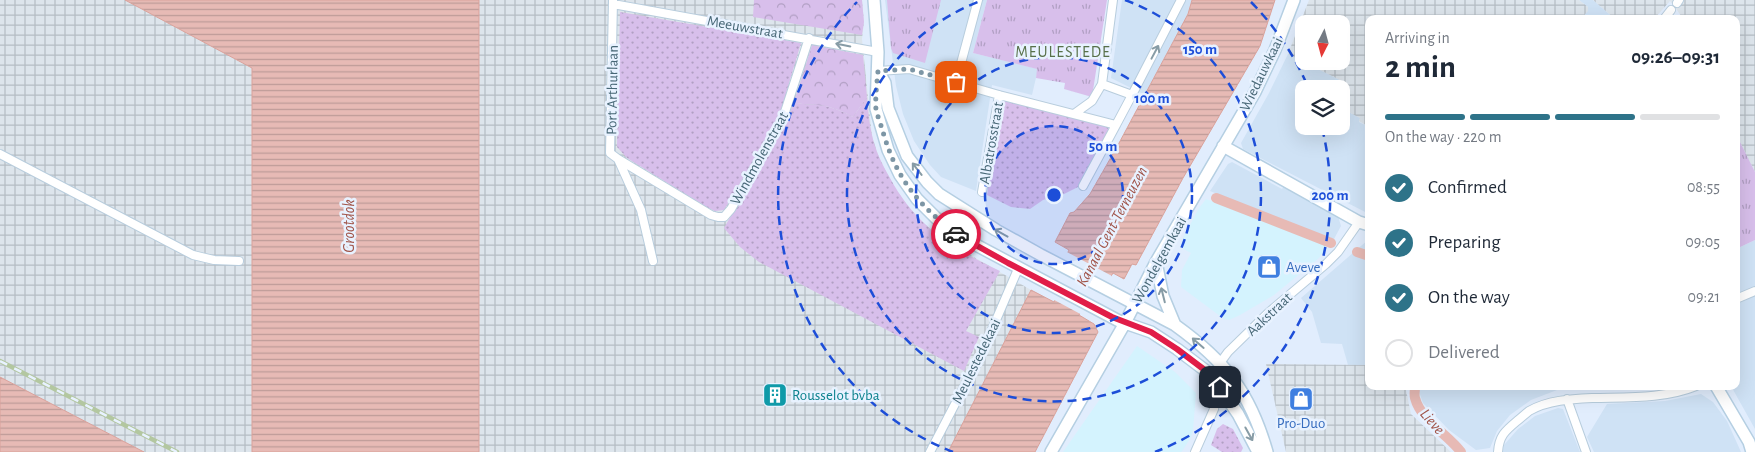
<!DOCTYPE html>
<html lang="en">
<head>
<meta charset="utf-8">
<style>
  :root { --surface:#fff; --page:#f2f2f3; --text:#1f2937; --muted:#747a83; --line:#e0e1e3; --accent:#2e7389 }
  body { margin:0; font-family:"Alegreya Sans",sans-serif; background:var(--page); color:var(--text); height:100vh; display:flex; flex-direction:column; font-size:19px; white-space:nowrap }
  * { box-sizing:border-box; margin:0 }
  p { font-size:16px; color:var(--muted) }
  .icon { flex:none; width:28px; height:28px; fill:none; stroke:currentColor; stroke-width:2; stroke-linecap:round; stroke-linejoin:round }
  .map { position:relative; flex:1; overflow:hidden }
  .details { position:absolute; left:1365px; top:15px; width:375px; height:375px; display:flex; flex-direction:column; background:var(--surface); border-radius:10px; box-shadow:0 5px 20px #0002 }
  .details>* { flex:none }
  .needle { width:32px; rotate:186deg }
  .tools { position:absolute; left:1295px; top:15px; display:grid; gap:10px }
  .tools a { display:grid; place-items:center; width:55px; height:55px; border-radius:10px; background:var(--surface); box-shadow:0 5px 20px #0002; font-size:25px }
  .pin { position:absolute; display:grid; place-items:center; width:42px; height:42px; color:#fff; margin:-21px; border-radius:10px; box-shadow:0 2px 8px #0006 }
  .courier { position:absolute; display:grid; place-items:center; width:50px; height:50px; margin:-25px; border:4px solid #e11d48; border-radius:50%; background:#fff; color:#222; box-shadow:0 1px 6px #0007 }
  .headline em { font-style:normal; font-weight:700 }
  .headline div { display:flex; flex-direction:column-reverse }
  .headline { display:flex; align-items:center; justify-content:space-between; height:85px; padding:0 20px }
  h1 { font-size:32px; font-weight:700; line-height:38px }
  .bar { display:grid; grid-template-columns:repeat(4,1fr); gap:8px 5px; align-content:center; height:60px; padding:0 20px }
  .bar i { height:6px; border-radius:4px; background:var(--line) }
  .bar .selected { background:var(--accent) }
  .bar p { grid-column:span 4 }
  ol { padding:0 20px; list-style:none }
  li { display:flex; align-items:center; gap:15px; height:55px }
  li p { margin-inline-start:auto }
  li .icon { padding:5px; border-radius:50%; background:var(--accent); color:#fff; stroke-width:4 }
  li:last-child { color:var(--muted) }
  li i { width:28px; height:28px; border:2px solid var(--line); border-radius:50% }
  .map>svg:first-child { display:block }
  .residential { fill:#cfe2f5 }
  .commercial { fill:#d4f3fe }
  .industrial { fill:url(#industrial-grid); fill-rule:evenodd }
  .grass { fill:url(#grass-dots) }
  .forest { fill:url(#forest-crowns) }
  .park { fill:url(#park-tufts) }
  .water { fill:url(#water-rules); stroke:#daa29b }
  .pier { fill:#e1edfd }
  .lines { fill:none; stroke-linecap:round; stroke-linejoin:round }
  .canal { stroke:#e7bab5; stroke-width:10 }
  .street-casing { stroke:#b8cddd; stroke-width:10 }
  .secondary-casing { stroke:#b5cfe2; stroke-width:14 }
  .street { stroke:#fff; stroke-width:8 }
  .secondary { stroke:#fff; stroke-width:11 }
  .rail-casing { stroke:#b3c7a0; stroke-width:4.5 }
  .rail { stroke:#e8f2ff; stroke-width:2.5; stroke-dasharray:8; stroke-linecap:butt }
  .oneway { stroke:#879ca6 }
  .done { stroke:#7d96a5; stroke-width:5; stroke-dasharray:0 9 }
  .route { stroke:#e11d48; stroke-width:6 }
  .ring { fill:none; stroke:#1d4ed8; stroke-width:2.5; stroke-dasharray:9 6 }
  .labels { text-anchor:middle; stroke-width:5; stroke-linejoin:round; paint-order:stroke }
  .street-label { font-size:15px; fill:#476776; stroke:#e8f2ff }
  .shop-label { font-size:15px; fill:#366cbe; stroke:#e8f2ff; text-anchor:start }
  .culture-label { font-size:15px; fill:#0d838f; stroke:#e8f2ff; text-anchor:start }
  .neighbourhood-label { font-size:16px; letter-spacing:1px; fill:#58704a; stroke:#e8f2ff }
  .water-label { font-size:16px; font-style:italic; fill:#a05348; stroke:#e8f2ff }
  .centre { fill:#1d4ed8; stroke:#e8f2ff; stroke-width:2.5 }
  .ring-label { font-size:15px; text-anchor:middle; font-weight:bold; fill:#1d4ed8; stroke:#e8f2ff; stroke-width:5; stroke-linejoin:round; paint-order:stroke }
</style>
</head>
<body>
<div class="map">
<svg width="1755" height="452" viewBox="0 0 1755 452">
  <defs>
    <pattern id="industrial-grid" width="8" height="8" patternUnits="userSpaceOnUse" patternTransform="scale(1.25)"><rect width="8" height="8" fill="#dde5ec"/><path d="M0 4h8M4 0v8" fill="none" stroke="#b5bdc4"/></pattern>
    <pattern id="grass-dots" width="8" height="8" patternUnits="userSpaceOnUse" patternTransform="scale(1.25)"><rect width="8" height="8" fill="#d8bfeb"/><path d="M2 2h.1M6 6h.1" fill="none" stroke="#b19fc3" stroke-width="1.8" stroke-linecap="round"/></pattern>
    <pattern id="forest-crowns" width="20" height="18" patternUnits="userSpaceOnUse" patternTransform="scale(1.25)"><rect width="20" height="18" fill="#d8bfeb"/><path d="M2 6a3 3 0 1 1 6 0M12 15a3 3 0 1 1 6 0" fill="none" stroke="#b19fc3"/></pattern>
    <pattern id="park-tufts" width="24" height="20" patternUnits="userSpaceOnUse" patternTransform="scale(1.25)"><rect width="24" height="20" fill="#d8bfeb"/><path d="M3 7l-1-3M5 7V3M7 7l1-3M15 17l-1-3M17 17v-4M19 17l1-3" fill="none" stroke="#b19fc3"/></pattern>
    <pattern id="water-rules" width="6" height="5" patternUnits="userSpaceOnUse" patternTransform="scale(1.25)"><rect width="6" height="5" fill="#e7bab5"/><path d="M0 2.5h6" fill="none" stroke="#bd9b98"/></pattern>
  </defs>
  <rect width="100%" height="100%" fill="#e1edfd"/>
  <path class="residential" d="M885 0H987L973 53 1038 69 1032 95 992 85 976 191 941 177 930 165 914 141 903 114 896 86Z
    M1122 0H1192L1188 14 1145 95 1111 78Z
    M1579 0H1593L1615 19H1581L1587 11 1588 7Z
    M1288 54 1340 80 1335 89H1304V126H1341V108L1360 118 1359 122 1369 127V214L1243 149 1241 143 1269 93Z
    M1232 162 1282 189 1284 186 1338 216 1341 226 1334 239 1253 209 1210 191 1228 164Z
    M1369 239V365H1348L1342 344 1321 343 1312 312 1301 298Z
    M1755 240V429L1731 386H1736V249Z
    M1417 386H1672L1632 390H1557L1531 400 1510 415 1497 431 1490 448 1476 450 1449 430 1423 403Z
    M1701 394 1713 402 1727 421 1741 452H1594L1587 437 1607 404 1665 401Z
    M1558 408 1563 409 1580 452H1503L1504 445 1518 429 1535 416Z"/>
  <path class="commercial" d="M1206 199 1328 245 1319 258 1274 295 1240 315 1229 320 1224 319 1181 287 1182 270 1191 253 1180 247 1184 236 1199 208Z
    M1137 346 1175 372 1196 393 1193 430 1191 437 1183 450 1181 452H1063Z"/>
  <path class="industrial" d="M0 0H125L252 68V452H144L0 377Z
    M479 0H862L864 22 862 39 872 136 880 161 896 190 915 216 941 238 1031 290 948 452H479Z
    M1309 0H1579L1588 7V11L1581 19H1369V127L1359 121 1360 118 1341 108V89H1335L1340 80 1288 54ZM1304 24H1341V61H1304Z
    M1593 0H1755V172L1736 134V19H1683L1677 10 1670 1 1654 19H1615Z
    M1266 364 1369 365V386H1406V390L1411 414 1451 452H1286Z"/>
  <path class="grass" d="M620 12 801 43 778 120 724 210 715 211 708 208 627 158 617 147Z
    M867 97C868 109 869 123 872 135 875 150 882 164 890 178 916 226 951 248 1000 271L966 331 979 337 964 371 759 262 740 247 724 228 787 119 794 102C802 105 809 104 818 105 830 106 842 111 853 117Z
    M1003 99 1108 127 1109 131 1082 185 1064 194 1043 200 1030 209 1011 207 987 195Z
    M1223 424 1233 429 1243 448 1241 452H1222L1211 445 1217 429Z"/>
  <path class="forest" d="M754 0H862L864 22 862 35 753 17Z
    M812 45 863 55 867 97 853 117C842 111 830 106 818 105 809 104 802 105 794 102Z"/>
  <path class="park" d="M887 0H941L925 63 893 53 891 48Z
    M987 0H1107L1092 97 1064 89 1065 83 1036 78 1037 69 973 53Z
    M1736 134 1755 172V240L1736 249Z"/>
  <path class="water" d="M125 0H479V452H252V68Z
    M1192 0H1275L1260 46 1183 178 1136 265 1132 264 1124 279 1113 273 1110 278 1101 274 1079 315 1094 324 1098 332 1035 452H948L1031 290 1054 302 1076 261 1066 256 1069 250 1055 242 1070 213 1074 212 1090 194 1118 145 1188 14Z
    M0 377 144 452H0Z"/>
  <path class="pier" d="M1065 251 1112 276 1110 281 1102 277 1082 314 1086 317 1030 287 1053 299 1073 262 1064 257Z"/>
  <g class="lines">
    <path class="canal" d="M1216 198 1331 243
      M1357 252 1369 256
      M1415 386C1415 390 1414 395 1415 398 1421 421 1448 434 1461 452"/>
    <defs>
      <path id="street" d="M613 0 610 153 618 159 641 210 653 261
        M1677 3 1679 0
        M613 4 878 52
        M1664 19 1671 10
        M878 71 909 69 999 95 1116 125 1132 95 1102 84
        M956 82 978 0
        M1132 95 1181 0
        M1074 114 1092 101 1102 84 1113 0
        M0 154 193 255 214 260 239 261
        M618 159 711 215 718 217H724L731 209 783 118 809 38
        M1083 186 1116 125
        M982 192 999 95
        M1736 299 1755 291
        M1220 363 1228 352 1268 313 1326 264 1338 252 1359 222
        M1567 399 1586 452
        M930 452 967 381 978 362 1018 269
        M1195 452 1214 409
        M1498 452C1499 436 1505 431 1517 421 1521 418 1525 414 1529 411 1548 400 1572 399 1593 398 1627 397 1664 399 1696 386"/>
      <path id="secondary" d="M874 0 878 52 876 109 888 150 900 175 917 199 936 218 961 237 1119 321 1151 332 1177 349 1210 374 1238 414 1258 452
        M880 74 885 83 888 108 907 156 927 182 939 194 996 230 1041 255 1175 325C1225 361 1250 392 1267 452
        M1223 146 1359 222 1369 225
        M1156 262 1163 296 1175 325
        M1716 386 1749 442 1752 452
        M1051 452 1125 323 1156 262 1255 92 1275 50 1294 0"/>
    </defs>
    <use href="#street" class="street-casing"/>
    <use href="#secondary" class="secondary-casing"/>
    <use href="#street" class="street"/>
    <use href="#secondary" class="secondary"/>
    <defs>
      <path id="rail" d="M0 361 177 452"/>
    </defs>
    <use href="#rail" class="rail-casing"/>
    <use href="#rail" class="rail"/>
  </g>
  <defs><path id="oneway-shaft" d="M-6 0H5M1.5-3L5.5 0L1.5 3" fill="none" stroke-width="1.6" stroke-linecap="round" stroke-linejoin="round" transform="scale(1.25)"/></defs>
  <g class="oneway">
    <use href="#oneway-shaft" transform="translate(843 45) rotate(-169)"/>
    <use href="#oneway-shaft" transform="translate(1155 52) rotate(-62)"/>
    <use href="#oneway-shaft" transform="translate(917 169) rotate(-128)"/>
    <use href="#oneway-shaft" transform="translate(1001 233) rotate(-151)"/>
    <use href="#oneway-shaft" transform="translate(1163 295) rotate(-104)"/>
    <use href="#oneway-shaft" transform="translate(1198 343) rotate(-139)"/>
    <use href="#oneway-shaft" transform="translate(1249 434) rotate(61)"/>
  </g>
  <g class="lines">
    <path class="done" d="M956 82 909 69 878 71C877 83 875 97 876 110 878 117 881 125 883 132 897 180 918 204 956 234"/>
    <path class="route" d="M956 234 1008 263 1112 317 1151 332 1177 349 1210 374 1220 387"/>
  </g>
  <circle cx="1054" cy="195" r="69" fill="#1d4ed8" fill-opacity=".12"/>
  <g class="ring">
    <circle cx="1054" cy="195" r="69"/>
    <circle cx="1054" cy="195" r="138"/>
    <path d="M1125 0A207 207 0 1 1 983 0"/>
    <path d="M953 452A276 276 0 0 1 857 2M1251 2A276 276 0 0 1 1308 87M1322 128A276 276 0 0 1 1155 452"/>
  </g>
  <defs>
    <symbol id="shop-square" viewBox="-11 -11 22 22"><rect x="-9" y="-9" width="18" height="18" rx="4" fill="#3f7fe0" stroke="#e8f2ff"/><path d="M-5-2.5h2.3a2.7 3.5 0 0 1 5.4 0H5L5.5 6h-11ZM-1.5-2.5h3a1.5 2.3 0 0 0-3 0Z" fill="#fff"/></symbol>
    <symbol id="building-square" viewBox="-11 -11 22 22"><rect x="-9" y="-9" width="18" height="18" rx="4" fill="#0f9aa8" stroke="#e8f2ff"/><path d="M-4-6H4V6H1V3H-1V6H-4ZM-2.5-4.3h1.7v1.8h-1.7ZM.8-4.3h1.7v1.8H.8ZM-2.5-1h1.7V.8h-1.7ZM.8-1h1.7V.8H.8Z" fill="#fff"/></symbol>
  </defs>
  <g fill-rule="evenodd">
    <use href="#shop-square" x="1255" y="253" width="28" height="28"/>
    <use href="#building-square" x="761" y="381" width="28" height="28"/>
    <use href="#shop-square" x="1287" y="385" width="28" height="28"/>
  </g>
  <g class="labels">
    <g class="street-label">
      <text transform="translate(745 27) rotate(10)" y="5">Meeuwstraat</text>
      <text transform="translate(1261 74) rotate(-64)" y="5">Wiedauwkaai</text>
      <text transform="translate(612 90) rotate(-89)" y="5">Port Arthurlaan</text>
      <text transform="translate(991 143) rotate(-80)" y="5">Albatrosstraat</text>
      <text transform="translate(759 158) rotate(-61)" y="5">Windmolenstraat</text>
      <text transform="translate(1159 260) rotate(-61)" y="5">Wondelgemkaai</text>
      <text transform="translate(1269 314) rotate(-43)" y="5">Aakstraat</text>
      <text transform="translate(976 361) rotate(-64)" y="5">Meulestedekaai</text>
    </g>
    <g class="shop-label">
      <text x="1286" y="272">Aveve</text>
      <text x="1301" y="428" text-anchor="middle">Pro-Duo</text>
    </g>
    <g class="culture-label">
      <text x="792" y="400">Rousselot bvba</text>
    </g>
    <g class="neighbourhood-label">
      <text x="1063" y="57">MEULESTEDE</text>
    </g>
    <g class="water-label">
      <text transform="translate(348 226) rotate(-90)" y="6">Grootdok</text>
      <text transform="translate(1111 226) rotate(-62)" y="6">Kanaal Gent-Terneuzen</text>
      <text transform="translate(1433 421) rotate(49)" y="6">Lieve</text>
    </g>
  </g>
  <circle cx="1054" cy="195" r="8" class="centre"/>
  <g class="ring-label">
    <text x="1200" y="54">150 m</text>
    <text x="1152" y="103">100 m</text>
    <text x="1103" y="151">50 m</text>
    <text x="1330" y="200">200 m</text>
  </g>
</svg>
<div class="tools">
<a><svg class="needle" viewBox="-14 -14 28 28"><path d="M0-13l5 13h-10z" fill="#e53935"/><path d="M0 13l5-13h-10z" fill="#747a83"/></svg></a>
<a><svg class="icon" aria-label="layers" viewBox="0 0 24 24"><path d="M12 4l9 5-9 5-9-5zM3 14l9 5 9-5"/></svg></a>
</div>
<div class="pin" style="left:956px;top:82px;background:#ea580c"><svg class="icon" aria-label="bag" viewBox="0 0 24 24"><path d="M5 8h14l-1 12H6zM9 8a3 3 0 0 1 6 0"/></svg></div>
<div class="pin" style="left:1220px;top:387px;background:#1f2937"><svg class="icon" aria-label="home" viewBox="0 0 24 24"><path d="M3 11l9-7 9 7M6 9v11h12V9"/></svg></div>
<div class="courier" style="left:956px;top:234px"><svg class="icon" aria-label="car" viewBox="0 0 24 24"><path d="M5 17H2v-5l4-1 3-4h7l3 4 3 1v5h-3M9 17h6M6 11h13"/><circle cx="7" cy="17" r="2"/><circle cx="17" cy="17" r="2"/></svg></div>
<section class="details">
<div class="headline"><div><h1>2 min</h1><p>Arriving in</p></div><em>09:26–09:31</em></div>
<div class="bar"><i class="selected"></i><i class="selected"></i><i class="selected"></i><i></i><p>On the way · 220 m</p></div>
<ol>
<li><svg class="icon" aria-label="check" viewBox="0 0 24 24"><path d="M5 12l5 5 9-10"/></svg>Confirmed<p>08:55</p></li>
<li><svg class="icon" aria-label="check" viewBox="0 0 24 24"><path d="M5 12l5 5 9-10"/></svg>Preparing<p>09:05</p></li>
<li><svg class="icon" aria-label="check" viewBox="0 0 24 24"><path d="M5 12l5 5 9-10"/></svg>On the way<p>09:21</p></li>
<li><i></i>Delivered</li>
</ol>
</section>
</div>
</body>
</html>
